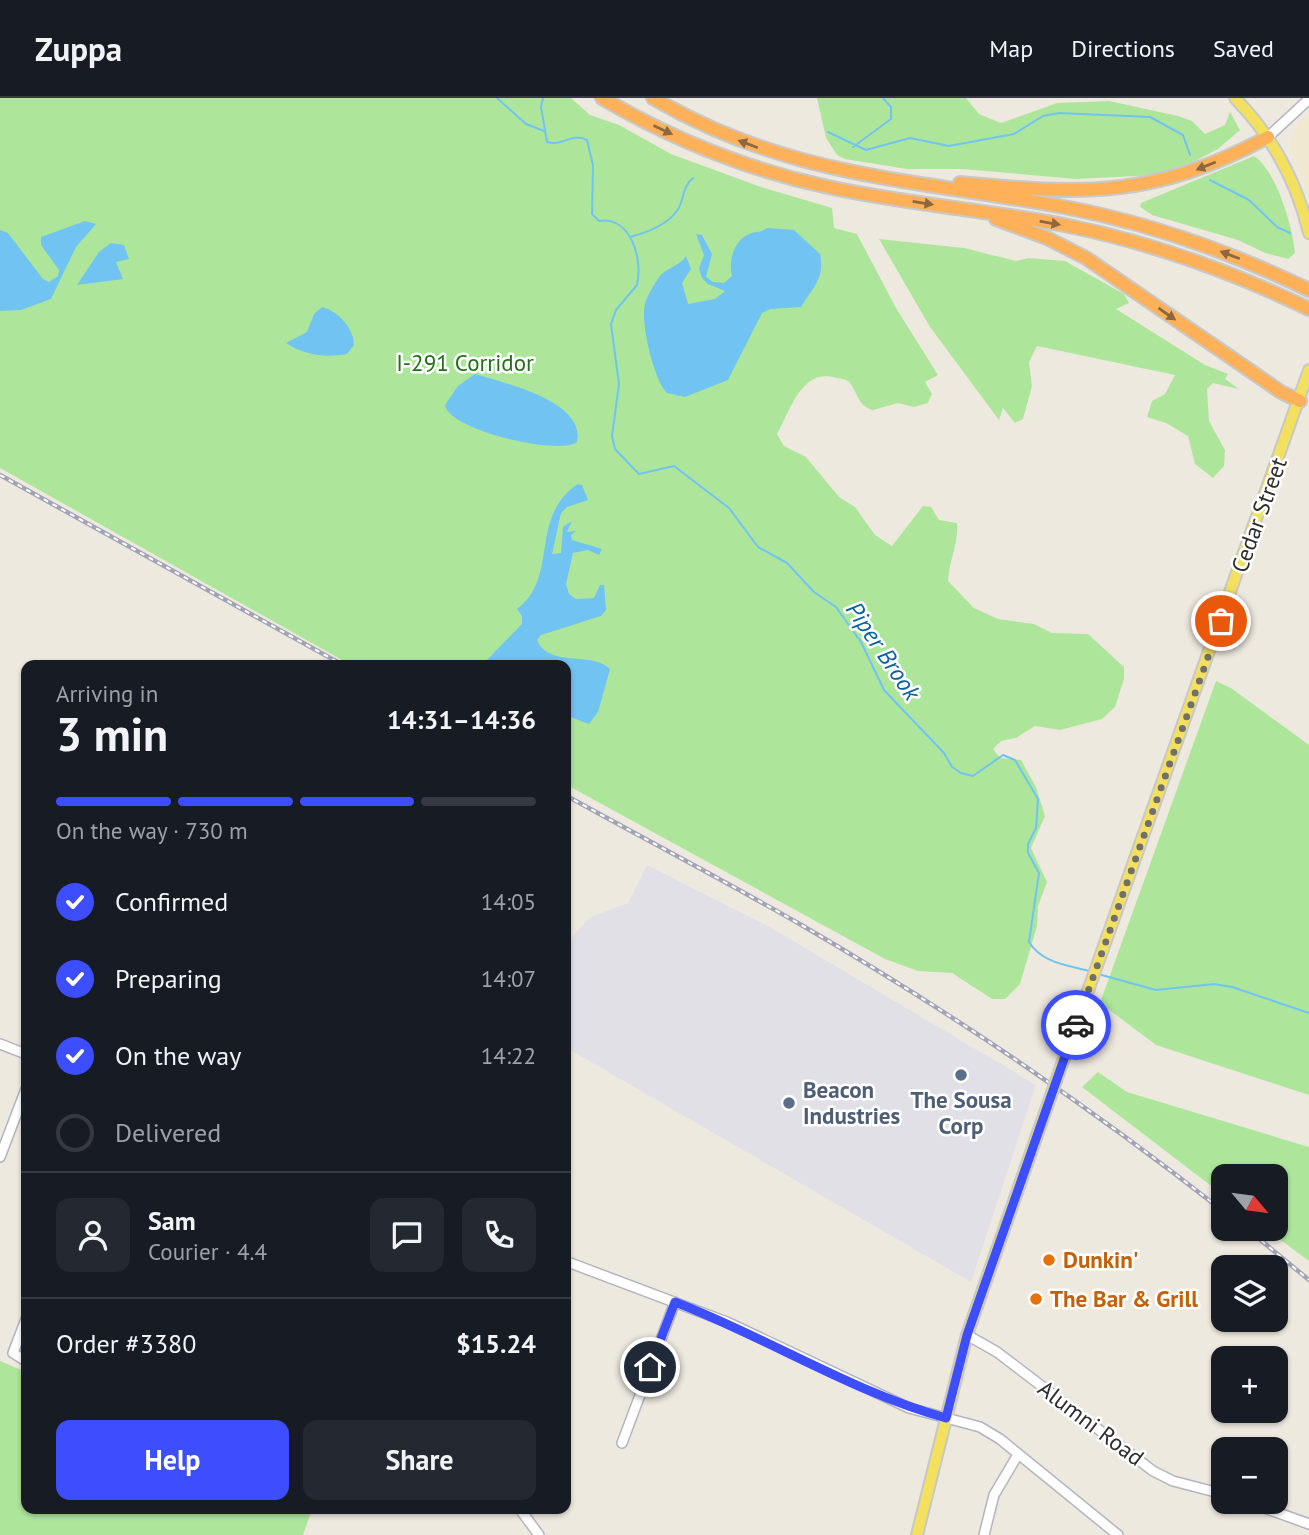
<!DOCTYPE html>
<html lang="en">
<head>
<meta charset="utf-8">
<style>
  :root { --surface:#171b24; --page:#242831; --text:#f1f3f6; --muted:#9ea1a6; --line:#363941; --accent:#3d4efe }
  body { margin:0; font-family:"PT Sans",sans-serif; background:var(--page); color:var(--text); height:100vh; display:flex; flex-direction:column; font-size:26px; white-space:nowrap }
  * { box-sizing:border-box; margin:0 }
  p { font-size:23px; color:var(--muted) }
  .icon { flex:none; width:38px; height:38px; fill:none; stroke:currentColor; stroke-width:2; stroke-linecap:round; stroke-linejoin:round }
  .map { position:relative; flex:1; overflow:hidden }
  .sheet { position:absolute; left:21px; top:562px; width:550px; height:854px; display:flex; flex-direction:column; background:var(--surface); border-radius:14px; box-shadow:0 2px 5px #0004 }
  .sheet>* { flex:none }
  .needle { width:46px; rotate:119deg }
  .fabs { position:absolute; left:1211px; top:1066px; display:grid; gap:14px }
  .fabs a { display:grid; place-items:center; width:77px; height:77px; border-radius:14px; background:var(--surface); box-shadow:0 2px 5px #0004; font-size:35px }
  .pin { position:absolute; display:grid; place-items:center; width:60px; height:60px; color:#fff; margin:-30px; border:4px solid #fff; border-radius:50%; box-shadow:0 2px 7px #0007 }
  .courier { position:absolute; display:grid; place-items:center; width:70px; height:70px; margin:-35px; border:5px solid #3d4efe; border-radius:50%; background:#fff; color:#222; box-shadow:0 2px 9px #0007 }
  .headline em { font-style:normal; font-weight:600 }
  .headline div { display:flex; flex-direction:column-reverse }
  .headline { display:flex; align-items:center; justify-content:space-between; height:119px; padding:0 35px }
  h1 { font-size:46px; font-weight:600; line-height:52px }
  .bar { display:grid; grid-template-columns:repeat(4,1fr); gap:10px 7px; align-content:center; height:84px; padding:0 35px }
  .bar i { height:9px; border-radius:5px; background:var(--line) }
  .bar .active { background:var(--accent) }
  .bar p { grid-column:span 4 }
  .line { display:flex; align-items:center; gap:18px; padding:0 35px; border-top:2px solid var(--line) }
  .line div { flex:1 }
  .round { display:grid; place-items:center; flex:none; width:74px; height:74px; border-radius:14px; background:var(--page) }
  ol { padding:0 35px; list-style:none }
  li { display:flex; align-items:center; gap:21px; height:77px }
  li p { margin-inline-start:auto }
  li .icon { padding:7px; border-radius:50%; background:var(--accent); color:#fff; stroke-width:4 }
  li:last-child { color:var(--muted) }
  li i { width:38px; height:38px; border:4px solid var(--line); border-radius:50% }
  .button { display:flex; gap:14px; margin-top:auto; padding:14px 35px }
  .button a { flex:1; height:80px; border-radius:14px; background:var(--accent); color:#fff; font-size:28px; font-weight:600; line-height:80px; text-align:center }
  .button a+a { background:var(--page); color:var(--text) }
  header { display:flex; align-items:center; gap:42px; box-sizing:border-box; height:98px; padding:0 35px; background:var(--surface); border-bottom:2px solid var(--line) }
  header strong { font-size:33px }
  nav { display:flex; gap:38px; margin-inline-start:auto; font-size:24px }
  .map>svg:first-child { display:block }
  .industrial { fill:#e2e0e7 }
  .education { fill:#f0e8cf }
  .green { fill:#ade69b }
  .water { fill:#71c3f2 }
  .lines { fill:none; stroke-linecap:round; stroke-linejoin:round }
  .stream { stroke:#71c3f2; stroke-width:2 }
  .minor-casing { stroke:#b3b4c0; stroke-width:12 }
  .major-casing { stroke:#c8c8c8; stroke-width:14 }
  .highway-casing { stroke:#c8c8c8; stroke-width:16 }
  .minor { stroke:#fff; stroke-width:9 }
  .major { stroke:#f4e05f; stroke-width:10 }
  .highway { stroke:#ffb15a; stroke-width:12 }
  .rail-casing { stroke:#a1a3b7; stroke-width:4.5 }
  .rail { stroke:#fff; stroke-width:2; stroke-dasharray:5; stroke-linecap:butt }
  .major-bridge-casing { stroke:#c8c8c8; stroke-width:14; stroke-linecap:butt }
  .major-bridge { stroke:#f4e05f; stroke-width:10 }
  .oneway { fill:#8c6841 }
  .done { stroke:#716f6b; stroke-width:7; stroke-dasharray:0 12.6 }
  .route { stroke:#3d4efe; stroke-width:9 }
  .service-dot { fill:#5c6f8a; stroke:#fff; stroke-width:2.5 }
  .food-dot { fill:#e8710a; stroke:#fff; stroke-width:2.5 }
  .labels { text-anchor:middle; stroke-width:5; stroke-linejoin:round; paint-order:stroke }
  .park-label { font-size:23px; fill:#236e19; stroke:#fff }
  .street-label { font-size:23px; fill:#2d2d2d; stroke:#fff }
  .service-label { font-size:23px; font-weight:bold; fill:#4e5e75; stroke:#fff; text-anchor:start }
  .food-label { font-size:23px; font-weight:bold; fill:#c56008; stroke:#fff; text-anchor:start }
  .water-label { font-size:24px; font-style:italic; fill:#0a60a3; stroke:#fff }
</style>
</head>
<body>
<header>
<strong>Zuppa</strong>
<nav><a>Map</a><a>Directions</a><a>Saved</a></nav>
</header>
<div class="map">
<svg width="1309" height="1437" viewBox="0 0 1309 1437">
  <rect width="100%" height="100%" fill="#eee9df"/>
  <path class="industrial" d="M647 767 768 828 1036 987 971 1184 565 949V847L590 819 628 805Z"/>
  <path class="education" d="M1309 15V99L1290 46 1296 29Z"/>
  <path class="green" d="M0 0H571L590 17 619 27 671 56 761 89 832 110 834 130 857 136 896 210 938 277 925 284 932 296 928 305 914 309 898 305 873 312C857 308 858 294 849 284 845 280 838 281 833 279 801 272 790 313 777 336L784 348 806 359 839 399 855 409 875 437 892 448 923 408 931 409 939 422 957 425C959 444 949 463 948 483L974 510 998 521 1034 526 1052 535 1088 536 1124 569V581L1115 609 1102 621 1060 632 1035 628 1016 640 1001 643 993 651 1000 660 1021 662 1036 689 1045 718 1031 750 1047 784 1038 808 1037 828 1020 886 1005 901H992L952 875 918 873 885 861 565 686V567H351L0 370Z
    M817 0H966L979 16 1001 25 1057 5 1109 3 1178 18 1192 23 1205 36 1225 27 1230 14 1240 32 1218 51 1187 67 1157 77 1076 81 963 71H907L845 61 837 57 826 40Z
    M1254 58C1276 72 1293 129 1295 155L1288 161 1265 155 1238 142 1152 117 1140 109 1141 105Z
    M879 141 964 150 1016 163 1029 160 1065 163 1124 196 1129 205 1116 211 1205 267 1228 276 1225 281 1239 291 1213 285 1207 291 1209 323 1225 352 1224 368 1213 380 1195 366 1188 338 1166 325 1147 319 1152 303 1165 296 1175 277 1037 248 1029 264 1032 288 1023 321 1015 325 1003 310 999 322 930 229Z
    M1216 583 1231 590 1309 647V997L1156 947 1100 905Z
    M1098 974 1127 994 1309 1049V1163L1266 1131 1276 1130V1078H1223V1097L1082 989Z
    M0 1263 26 1274V1410L312 1411 303 1437H0Z"/>
  <path class="water" d="M85 123 96 126 76 149 51 201 21 212 0 213V132L8 135 43 181 49 184 58 178 59 172 41 147V139Z
    M767 130 794 132 820 156C825 181 813 189 801 209L770 211 762 215 728 282 685 299 667 295C654 282 640 225 645 206 647 198 653 188 658 181 664 170 679 169 686 158L691 171 682 185 688 206 715 201 725 193 708 186 702 180 699 171 704 157 696 136 702 137 712 156 706 179 713 184 724 185 732 178C728 163 734 140 752 135 759 133 760 135 767 130Z
    M111 145 124 147 129 161 116 164 123 181 77 187 99 154Z
    M322 209C338 213 354 230 354 247L347 256C327 260 303 257 286 245L307 234 314 216Z
    M475 276C504 285 586 303 577 344 560 358 448 332 445 307L458 288Z
    M578 386 582 387 588 402 567 409 561 415 552 456 561 455 563 429 572 423 567 434 576 433 571 437 572 442 602 451 599 457 588 452 573 455 566 486 569 496 576 501 594 500 600 487H604L606 512 601 518 541 537 537 542C548 570 593 553 610 571L598 614 589 626 565 617V567H489L487 562 522 526V518L517 511C560 479 528 419 578 386Z"/>
  <g class="lines">
    <path class="stream" d="M497 0 526 26 544 33
      M543 0 541 9 547 44C562 49 571 34 587 42L593 67 592 116 599 123C631 118 643 161 637 187L616 212 611 226 619 286 612 338 615 351 639 376 674 368 729 410 758 449 787 465 814 494 836 509 861 544 884 592 944 655 952 669 961 675 973 678 1003 657 1015 662 1038 701 1036 730 1028 746V755L1039 775 1029 844C1042 865 1067 867 1089 873
      M828 34 866 52 910 40 949 48 1014 36 1043 18 1059 15 1150 19 1183 37 1190 57
      M853 49 891 21V9L883 0
      M1210 82 1249 102 1277 129 1290 135
      M630 139C649 134 674 125 681 105 684 95 685 86 693 80
      M1098 876 1156 892 1214 886 1232 889 1309 915"/>
    <defs>
      <path id="minor" d="M1268 39 1309 1
        M0 946 26 956
        M0 1059 26 991
        M565 1163 727 1224 909 1310 980 1329 1000 1341 1118 1437
        M26 1221 13 1255 26 1263
        M967 1237 997 1254 1153 1373 1173 1383 1223 1396
        M622 1345 675 1204
        M1248 1404 1309 1426
        M519 1410 539 1437
        M984 1437 994 1397 1017 1358"/>
      <path id="major" d="M1235 0C1272 38 1297 84 1309 135
        M1063 963 1309 272
        M917 1437 967 1237 1048 1006"/>
      <path id="highway" d="M602 0C672 41 749 72 828 89 906 106 986 112 1064 127 1149 144 1231 173 1309 211
        M653 0C789 80 915 81 1064 109 1149 125 1231 154 1309 192
        M960 85C1084 97 1154 100 1268 39
        M996 121 1047 140 1086 160 1281 294 1300 303"/>
    </defs>
    <use href="#minor" class="minor-casing"/>
    <use href="#major" class="major-casing"/>
    <use href="#highway" class="highway-casing"/>
    <use href="#minor" class="minor"/>
    <use href="#major" class="major"/>
    <use href="#highway" class="highway"/>
    <defs>
      <path id="rail" d="M0 377 343 567
        M565 697C643 740 721 781 798 825 946 911 1088 1007 1223 1113
        M1246 1130 1309 1182"/>
    </defs>
    <use href="#rail" class="rail-casing"/>
    <use href="#rail" class="rail"/>
    <defs>
      <path id="major-bridge" d="M1048 1006 1063 963"/>
    </defs>
    <use href="#major-bridge" class="major-bridge-casing"/>
    <use href="#major-bridge" class="major-bridge"/>
  </g>
  <defs><path id="oneway-solid" d="M-6-.8H1V-3.2L6.5 0L1 3.2V.8H-6Z" transform="scale(1.75)"/></defs>
  <g class="oneway">
    <use href="#oneway-solid" transform="translate(663 32) rotate(25)"/>
    <use href="#oneway-solid" transform="translate(748 46) rotate(-159)"/>
    <use href="#oneway-solid" transform="translate(1206 68) rotate(158)"/>
    <use href="#oneway-solid" transform="translate(923 105) rotate(9)"/>
    <use href="#oneway-solid" transform="translate(1050 125) rotate(10)"/>
    <use href="#oneway-solid" transform="translate(1230 157) rotate(-159)"/>
    <use href="#oneway-solid" transform="translate(1167 216) rotate(35)"/>
  </g>
  <g class="lines">
    <path class="done" d="M1076 927 1221 523"/>
    <path class="route" d="M650 1269 675 1204C766 1239 852 1294 946 1320L967 1237 1076 927"/>
  </g>
  <g class="service-dot">
    <circle cx="961" cy="977" r="7"/>
    <circle cx="789" cy="1005" r="7"/>
  </g>
  <g class="food-dot">
    <circle cx="1049" cy="1162" r="7"/>
    <circle cx="1036" cy="1201" r="7"/>
  </g>
  <g class="labels">
    <g class="park-label">
      <text x="465" y="273">I-291 Corridor</text>
    </g>
    <g class="street-label">
      <text transform="translate(1259 417) rotate(-70)" y="8">Cedar Street</text>
      <text transform="translate(1091 1325) rotate(37)" y="8">Alumni Road</text>
    </g>
    <g class="service-label">
      <text x="803" y="1000">Beacon<tspan x="803" dy="26">Industries</tspan></text>
      <text x="961" y="1010" text-anchor="middle">The Sousa<tspan x="961" dy="26">Corp</tspan></text>
    </g>
    <g class="food-label">
      <text x="1063" y="1170">Dunkin'</text>
      <text x="1050" y="1209">The Bar &amp; Grill</text>
    </g>
    <g class="water-label">
      <text transform="translate(883 553) rotate(56)" y="8">Piper Brook</text>
    </g>
  </g>
</svg>
<div class="fabs">
<a><svg class="needle" viewBox="-14 -14 28 28"><path d="M0-13l5 13h-10z" fill="#e53935"/><path d="M0 13l5-13h-10z" fill="#9ea1a6"/></svg></a>
<a><svg class="icon" aria-label="layers" viewBox="0 0 24 24"><path d="M12 4l9 5-9 5-9-5zM3 14l9 5 9-5"/></svg></a>
<a>+</a>
<a>−</a>
</div>
<div class="pin" style="left:1221px;top:523px;background:#ea580c"><svg class="icon" aria-label="bag" viewBox="0 0 24 24"><path d="M5 8h14l-1 12H6zM9 8a3 3 0 0 1 6 0"/></svg></div>
<div class="pin" style="left:650px;top:1269px;background:#1f2937"><svg class="icon" aria-label="home" viewBox="0 0 24 24"><path d="M3 11l9-7 9 7M6 9v11h12V9"/></svg></div>
<div class="courier" style="left:1076px;top:927px"><svg class="icon" aria-label="car" viewBox="0 0 24 24"><path d="M5 17H2v-5l4-1 3-4h7l3 4 3 1v5h-3M9 17h6M6 11h13"/><circle cx="7" cy="17" r="2"/><circle cx="17" cy="17" r="2"/></svg></div>
<section class="sheet">
<div class="headline"><div><h1>3 min</h1><p>Arriving in</p></div><em>14:31–14:36</em></div>
<div class="bar"><i class="active"></i><i class="active"></i><i class="active"></i><i></i><p>On the way · 730 m</p></div>
<ol>
<li><svg class="icon" aria-label="check" viewBox="0 0 24 24"><path d="M5 12l5 5 9-10"/></svg>Confirmed<p>14:05</p></li>
<li><svg class="icon" aria-label="check" viewBox="0 0 24 24"><path d="M5 12l5 5 9-10"/></svg>Preparing<p>14:07</p></li>
<li><svg class="icon" aria-label="check" viewBox="0 0 24 24"><path d="M5 12l5 5 9-10"/></svg>On the way<p>14:22</p></li>
<li><i></i>Delivered</li>
</ol>
<div class="line" style="height:126px"><a class="round"><svg class="icon" aria-label="person" viewBox="0 0 24 24"><circle cx="12" cy="8" r="4"/><path d="M4 21q1-7 8-7t8 7"/></svg></a><div><b>Sam</b><p>Courier · 4.4</p></div><a class="round"><svg class="icon" aria-label="chat" viewBox="0 0 24 24"><path d="M4 5h16v11H9l-5 4z"/></svg></a><a class="round"><svg class="icon" aria-label="phone" viewBox="0 0 24 24"><path d="M5 4h4l2 5-3 2q2 4 5 5l2-3 5 2v4C11 20 4 13 5 4z"/></svg></a></div>
<div class="line" style="height:91px"><div>Order #3380</div><b>$15.24</b></div>
<div class="button"><a>Help</a><a>Share</a></div>
</section>
</div>
</body>
</html>
